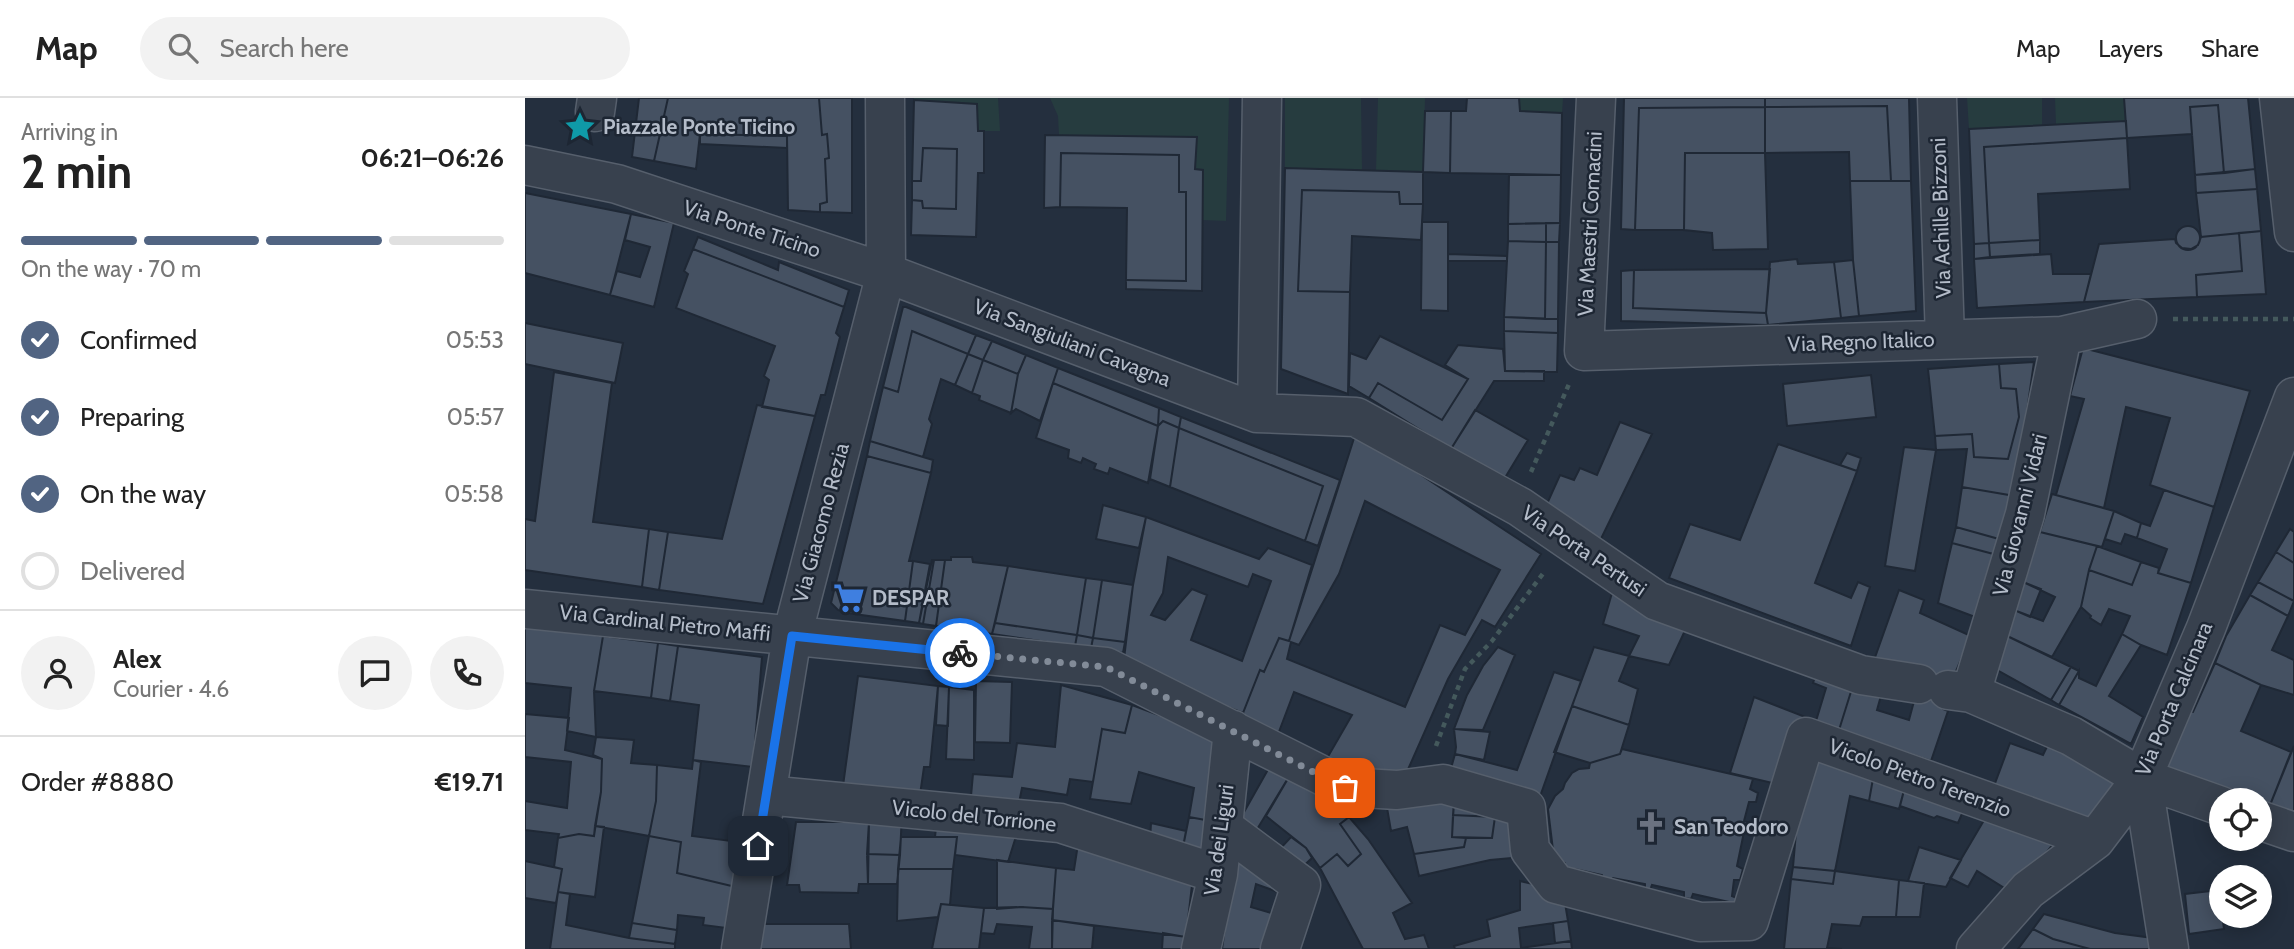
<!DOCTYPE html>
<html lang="en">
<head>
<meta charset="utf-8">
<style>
  :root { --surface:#fff; --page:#f2f2f2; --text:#222; --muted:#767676; --line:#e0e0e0; --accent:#516482 }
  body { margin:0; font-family:Cabin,sans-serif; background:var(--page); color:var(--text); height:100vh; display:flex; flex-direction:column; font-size:26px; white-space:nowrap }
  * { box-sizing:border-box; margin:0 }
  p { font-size:23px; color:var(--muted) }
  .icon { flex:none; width:38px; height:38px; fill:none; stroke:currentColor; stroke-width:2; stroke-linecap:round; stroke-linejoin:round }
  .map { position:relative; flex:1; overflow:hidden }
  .details { display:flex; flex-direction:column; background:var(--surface); width:525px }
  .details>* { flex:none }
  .buttons { position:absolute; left:1684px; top:690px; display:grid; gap:14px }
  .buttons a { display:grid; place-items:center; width:63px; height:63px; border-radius:50%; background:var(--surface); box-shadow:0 4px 18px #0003; font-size:35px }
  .pin { position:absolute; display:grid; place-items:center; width:60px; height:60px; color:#fff; margin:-30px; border-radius:14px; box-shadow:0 4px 10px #0006 }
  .courier { position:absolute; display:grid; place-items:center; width:70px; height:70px; margin:-35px; border:5px solid #1a73e8; border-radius:50%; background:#fff; color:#222; box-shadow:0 2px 9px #0007 }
  .head em { font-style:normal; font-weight:700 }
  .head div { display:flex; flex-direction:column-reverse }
  .head { display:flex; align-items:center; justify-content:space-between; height:119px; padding:0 21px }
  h1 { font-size:46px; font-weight:700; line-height:52px }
  .bar { display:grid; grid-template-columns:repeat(4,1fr); gap:10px 7px; align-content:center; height:84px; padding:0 21px }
  .bar i { height:9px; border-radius:5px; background:var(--line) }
  .bar .current { background:var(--accent) }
  .bar p { grid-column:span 4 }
  .line { display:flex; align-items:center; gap:18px; padding:0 21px; border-top:2px solid var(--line) }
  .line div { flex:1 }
  .round { display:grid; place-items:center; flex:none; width:74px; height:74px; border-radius:37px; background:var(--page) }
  ol { padding:0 21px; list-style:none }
  li { display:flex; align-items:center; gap:21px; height:77px }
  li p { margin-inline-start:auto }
  li .icon { padding:7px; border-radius:50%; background:var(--accent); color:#fff; stroke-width:4 }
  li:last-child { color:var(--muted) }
  li i { width:38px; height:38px; border:4px solid var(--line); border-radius:50% }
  header { display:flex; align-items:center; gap:42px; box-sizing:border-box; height:98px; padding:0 35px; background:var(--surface); border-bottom:2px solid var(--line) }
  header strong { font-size:33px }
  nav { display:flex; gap:38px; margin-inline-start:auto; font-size:24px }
  .search { width:490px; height:63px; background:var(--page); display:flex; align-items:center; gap:18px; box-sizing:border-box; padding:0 24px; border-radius:38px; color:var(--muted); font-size:26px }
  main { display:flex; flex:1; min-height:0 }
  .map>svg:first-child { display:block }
  .green { fill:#263c3f }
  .building { fill:#455162; stroke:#1f2835; stroke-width:2; fill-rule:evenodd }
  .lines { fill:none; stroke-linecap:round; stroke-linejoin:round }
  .minor-casing { stroke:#565f6c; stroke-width:41 }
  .path { stroke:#44595c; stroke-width:4.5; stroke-dasharray:5 5; stroke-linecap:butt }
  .minor { stroke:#38414e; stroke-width:38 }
  .done { stroke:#828b98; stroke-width:7; stroke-dasharray:0 12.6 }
  .route { stroke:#1a73e8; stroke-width:9 }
  .labels { text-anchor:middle; stroke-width:5; stroke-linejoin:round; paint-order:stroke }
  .poi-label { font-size:21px; font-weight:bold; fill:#b4bcc9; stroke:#1d2633; text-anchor:start }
  .street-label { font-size:21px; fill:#b4bcc9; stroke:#1d2633 }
</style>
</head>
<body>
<header>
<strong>Map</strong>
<div class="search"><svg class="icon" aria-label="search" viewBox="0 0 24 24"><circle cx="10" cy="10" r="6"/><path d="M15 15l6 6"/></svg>Search here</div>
<nav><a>Map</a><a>Layers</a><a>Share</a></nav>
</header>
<main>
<section class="details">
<div class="head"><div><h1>2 min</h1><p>Arriving in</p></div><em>06:21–06:26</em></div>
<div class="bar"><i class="current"></i><i class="current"></i><i class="current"></i><i></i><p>On the way · 70 m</p></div>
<ol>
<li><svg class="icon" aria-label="check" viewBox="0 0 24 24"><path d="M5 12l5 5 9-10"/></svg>Confirmed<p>05:53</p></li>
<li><svg class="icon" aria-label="check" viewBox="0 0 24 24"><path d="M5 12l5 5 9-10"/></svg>Preparing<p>05:57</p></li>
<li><svg class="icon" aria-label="check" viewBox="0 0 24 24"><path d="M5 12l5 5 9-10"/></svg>On the way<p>05:58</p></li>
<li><i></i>Delivered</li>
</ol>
<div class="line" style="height:126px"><a class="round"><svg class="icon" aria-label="person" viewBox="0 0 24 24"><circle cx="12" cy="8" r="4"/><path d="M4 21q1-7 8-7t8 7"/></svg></a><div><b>Alex</b><p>Courier · 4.6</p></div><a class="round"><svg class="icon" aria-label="chat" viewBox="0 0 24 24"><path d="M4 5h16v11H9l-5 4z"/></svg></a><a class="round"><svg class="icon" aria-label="phone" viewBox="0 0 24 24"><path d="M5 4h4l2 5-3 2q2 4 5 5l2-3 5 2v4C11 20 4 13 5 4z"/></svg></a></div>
<div class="line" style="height:91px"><div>Order #8880</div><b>€19.71</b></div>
</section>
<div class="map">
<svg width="1769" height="851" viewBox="0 0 1769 851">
  <rect width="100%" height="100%" fill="#242f3e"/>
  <path class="green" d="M389 0H473L475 33H453L452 6 389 2Z
    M525 0H704L701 123 677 122 670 71 671 40 534 37 533 18Z
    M760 0H836L837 72 760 70Z
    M853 0H900L898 74 851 73Z
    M975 0H1038L1037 15 995 13 994 1Z
    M1442 0H1517V27L1444 31Z
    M1530 0H1599L1601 23 1531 26Z"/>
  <path class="building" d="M114 0H143L129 63 107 59Z
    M143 0H294L297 37 302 36 304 60 300 61 302 104 295 106V114L263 112 262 38 175 36 171 71 129 63Z
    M294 0H327V115L295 114V106L302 104 300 61 304 60 302 36 297 37Z
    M942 0H994L995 13 1037 15 1036 77 925 75 926 13H941Z
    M1099 0H1240V9L1114 10 1110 132 1096 131Z
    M1240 0H1384L1386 83H1366L1362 8 1240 9Z
    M1599 0H1723L1730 71 1699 75 1693 7 1665 9 1667 36 1602 40Z
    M389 2 452 6 453 33H459V75H453L451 139 386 137 387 102 397 103 398 110 431 111 432 51 398 50 396 83H387Z
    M1693 7 1699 75 1670 77 1665 9Z
    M1362 8 1366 83H1325L1324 54 1240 55V9Z
    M1240 9V55H1160L1159 132H1110L1114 10Z
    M900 13H926L925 75 898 74Z
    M1601 23 1602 40 1459 49 1464 145 1449 146 1444 31Z
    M175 36 262 38V50L175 46Z
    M520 37 672 39 670 71 678 72 677 193 601 191V182L661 183V94H654V57L536 55 535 109 519 110Z
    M1602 40 1605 91 1513 96 1515 142 1464 145 1459 49Z
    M398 50 432 51 431 111 398 110 397 103 387 102V83H396Z
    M536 55 654 57V94H661V183L601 182 602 110 535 109Z
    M1160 55H1240L1243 151 1188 152 1187 135 1159 132Z
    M760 70 898 74V106H875L874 94 777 92 773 193 825 194 823 296 756 271Z
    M1730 71 1732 91 1671 95 1670 77Z
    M984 77H1036L1035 125 983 126Z
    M1325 83H1386L1391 213 1334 218 1328 162Z
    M1732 91 1736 133 1676 139 1671 95Z
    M777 92 874 94 875 106H898L896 142 827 138 825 194 773 193Z
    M0 95 106 116 85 197 0 175Z
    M106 116 149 125 129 209 85 197 92 173 115 179 125 149 100 142Z
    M897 124H923V213L896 212Z
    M1021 125V144L983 143V126Z
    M1021 125H1035L1034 144H1021Z
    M1651 140a12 12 0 1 1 24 0a12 12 0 1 1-24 0Z
    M1736 133 1741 196 1672 199 1671 177 1717 173 1714 135Z
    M1714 135 1717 173 1671 177 1672 199 1559 204 1574 146 1650 141 1651 145 1657 150 1666 151 1673 147 1676 139Z
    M173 139 253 172 254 164 324 192 319 209 168 151Z
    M1515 142V156L1465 159 1464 145Z
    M983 143 1021 144 1020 221 979 219Z
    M1021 144H1034L1033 221H1020Z
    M1464 145 1465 159 1449 161V146Z
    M168 151 319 209 311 235 315 239 300 297H296L290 318 237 309 244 282 239 278 250 248 151 210 163 176 159 173Z
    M923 156 982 158V163H923Z
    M1526 156 1528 176H1566L1559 204 1452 210 1449 161Z
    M1272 161 1273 166 1309 164 1316 220 1243 227 1241 215 1245 164Z
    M1328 162 1334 218 1316 220 1309 164Z
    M1245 171 1241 215 1108 210 1109 172Z
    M1109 172 1108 210 1241 215 1243 227 1096 223V173Z
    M378 209H381L451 237 443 256 387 233 373 294 358 289Z
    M979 219 1033 221V235L979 233Z
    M0 225 98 245 90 285 0 266Z
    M387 233 443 256 430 287 416 281 404 321 407 326 398 359 345 343 358 289 373 294Z
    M979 233 1033 235 1032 274 980 273Z
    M451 237 467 243 458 262 443 256Z
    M855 238 943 281 917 322 853 285 844 300 824 288 825 255 841 261Z
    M467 243 501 257 493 276 458 262Z
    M933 247 978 251 980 273H1019V283H969L926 351 844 300 853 285 917 322 943 281 920 267Z
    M1558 250 1725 293 1689 409 1625 387 1645 320 1601 309 1579 410 1531 397 1559 301 1545 298Z
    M443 256 458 262 447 295 430 287Z
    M501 257 533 270 515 323 491 311 486 315 493 276Z
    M458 262 493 276 486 315 454 302 455 298 447 295Z
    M1509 264 1490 398 1437 389 1442 351 1411 352 1410 338 1447 336 1449 359 1483 361 1494 319 1491 291 1476 290 1474 266Z
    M1474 266 1476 290 1491 291 1494 319 1483 361 1449 359 1447 336 1410 338 1403 271Z
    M533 270 634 310 633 328 528 285Z
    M29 274 87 285 68 424 124 431 117 489 0 472V421L10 423Z
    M1346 277 1351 319 1262 328 1258 286Z
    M528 285 633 328 623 385 585 370 583 376 569 371 571 366 558 360 556 365 543 360 544 352 511 340Z
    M232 307 290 318 238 506 134 492 143 434 197 441Z
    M634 310 656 319 654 330 638 323 633 328Z
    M950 312 1003 342 978 383 926 351Z
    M656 319 815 382 793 448 780 443 798 388 654 330Z
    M638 323 654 330 645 389 625 381 633 328Z
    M1095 324 1127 336 1072 449 1017 417 1035 377 1049 382 1055 370 1072 377Z
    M654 330 798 388 780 443 645 389Z
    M831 334 1016 456 970 529 957 522 923 581 881 676 832 679 801 662 827 617 769 594 752 639 729 628 718 615 735 572 739 574 754 540 764 543ZM840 403 975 472 940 537 915 527 880 609 762 561 766 544 774 547 814 476Z
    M345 343 408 362 406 375 342 358Z
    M1253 346 1332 373 1290 485 1326 500 1333 484 1345 489 1326 548 1144 480 1165 426 1215 442Z
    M1379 349 1411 352 1390 473 1360 468Z
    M1322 355 1336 360 1332 373 1315 367Z
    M342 358 406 375 384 463H388L380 523 322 515 313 512 306 505Z
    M1437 389 1490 398 1481 443 1431 429Z
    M1639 392 1689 409 1666 485 1633 475 1642 451 1612 440 1616 425 1625 428Z
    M1527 396 1589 413 1577 449 1515 434Z
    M578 407 621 419 614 450 571 441Z
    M1589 413 1616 425 1612 440 1600 436 1596 446 1580 441Z
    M621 419 734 461 743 450 787 467 764 543 754 540 739 574 735 572 718 615 598 569 608 487ZM643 459 723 489 728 476 746 483 717 563 666 542 682 497 667 491 640 522 626 517 638 495Z
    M1431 429 1481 443 1476 458 1427 445Z
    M124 431 143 434 134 492 117 489Z
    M1765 431 1769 434V465L1751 454Z
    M1515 434 1572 448 1564 472 1556 509 1527 559 1478 536 1489 512 1518 523 1530 499 1498 484Z
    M1427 445 1476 458 1458 522 1413 505Z
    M1572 448 1616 464 1607 487 1564 472Z
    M1751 454 1769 465V503L1733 484Z
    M426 459H447L448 464 483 468 467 536 411 528 420 462H426Z
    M407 462H409L398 526 394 525Z
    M409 462H420L411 528 398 526Z
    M388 463 405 466 394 525 380 523Z
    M1616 464 1634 470 1633 475 1666 485 1642 557 1616 547 1597 536 1605 518 1584 511 1576 527 1565 520 1566 518 1556 509 1564 472 1607 487Z
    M483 468 561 480 552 537 470 525Z
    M561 480 577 482 568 540 552 537Z
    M577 482 608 487 600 544 568 540Z
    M1498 484 1516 491 1505 519 1489 512Z
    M1733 484 1769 503 1763 518 1725 497Z
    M1374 492 1399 502 1395 515 1446 538 1426 585 1348 565Z
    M1087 495 1164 524 1144 567 1104 558 1114 538 1078 526Z
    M1725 497 1763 518 1747 552 1769 562V597L1736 587 1690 565 1701 538Z
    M470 525 552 537 550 548 467 536Z
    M0 528 78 538 69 593 71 639 42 633 46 590 0 585Z
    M1478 536 1546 569 1526 602 1465 568Z
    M1597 536 1616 547 1584 598 1618 619 1606 646 1534 607 1554 573V580L1571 588Z
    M552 537 568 540 566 550 550 548Z
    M78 538 133 545 126 600 69 593Z
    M568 540 600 544 598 555 566 550Z
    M133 545 153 548 145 603 126 600Z
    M153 548 237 559 228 669 168 662 174 607 145 603Z
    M973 549 990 557 958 632 929 631 942 597 958 568Z
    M1069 549 1104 558 1094 583 1113 591 1104 627 1047 608Z
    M1690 565 1736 587 1716 633 1766 654 1743 712 1734 708V702H1721L1700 692 1636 672 1662 613 1668 614Z
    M1546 569 1554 573 1534 607 1526 602Z
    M1292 572 1329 584 1314 632 1291 623 1301 590 1288 585Z
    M1029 574 1056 583 1012 707 923 681 930 656 992 672Z
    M1396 577 1426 585 1418 611 1423 613 1406 663 1314 632 1329 584 1357 594 1352 612 1384 622Z
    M333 578 413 588 405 669H399L394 704 317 695Z
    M451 583 487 584 485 645 450 644Z
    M536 587 607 607 600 635 577 631 568 684 545 681 542 697 497 690 492 715 445 709 448 676 487 679 492 645 530 649Z
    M413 588 424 589 423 628 411 627Z
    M424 589 449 592V662L421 661Z
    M1229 599 1283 620 1260 688 1205 675Z
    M607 607 700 642 686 723 664 719 669 690 614 674 606 706 565 701 577 631 600 635Z
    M1047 608 1104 627 1095 656 1065 665 1029 654Z
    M0 616 44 620 40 652 77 661 76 694 69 738 54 736 33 740 34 736 0 732V703L42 710 46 664 0 659Z
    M929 631 965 634 959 662 930 656 931 649Z
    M1529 634 1594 672 1575 726 1503 698 1501 701 1469 688 1485 645 1518 657Z
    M71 639 109 642 106 665 132 667 131 703 124 738 70 728 76 694 77 661 68 657Z
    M1769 648V722L1743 712Z
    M1291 649 1351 664 1344 703 1325 698 1310 773 1268 769 1271 734Z
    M1097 651 1228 681 1225 691 1233 695 1231 704H1224L1219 723 1227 725 1226 734H1219L1212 768 1218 771 1215 782H1209L1207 798 1212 800 1210 808 1203 807 1204 804 1168 796 1166 801 1159 800V794L1127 787 1125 792H1120V786L1088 780 1085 785 1078 783 1077 777 1050 771 1046 775 1039 774 1040 765 1033 761 1028 752 1023 711 1030 698 1038 691 1040 685 1047 675 1054 671 1064 670 1065 665 1095 656Z
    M749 661 768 672 731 733 714 723Z
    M168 662 176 664 167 738 222 745 215 790 152 775 156 744 124 738 131 703 132 667 167 671Z
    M1351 664 1383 677 1374 711 1344 703Z
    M768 672 811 702 824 719 815 726 836 756 823 768 812 756 795 770 781 750 741 718Z
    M1383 677 1443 702 1433 725 1412 718 1409 720 1375 708Z
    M929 703 1001 719 998 759 965 762 894 778 889 756 939 749 941 740H967L970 719 928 717Z
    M929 703 927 739 941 740 939 749 889 756 882 729 866 733 861 704Z
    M1465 712 1528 746 1489 796 1452 773 1443 789 1425 780Z
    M377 715 375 757 342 756 344 724Z
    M928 717 970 719 967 740 927 739Z
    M664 719 686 723 681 753 658 749Z
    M824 719 843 741 887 805 868 815 880 841 899 837 904 851H838L795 770 812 756 823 768 836 756 815 726Z
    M412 720 493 732 483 764 430 757 432 739H410Z
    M271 724H344L343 786H334L333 795 275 794 274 787H262Z
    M626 725 661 733 658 749 625 742Z
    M70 728 79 729 70 799 33 794 37 771 29 769 33 740 54 736 69 738Z
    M124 738 156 744 152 775 215 790 209 831 178 827 179 820 153 817 152 832 107 825Z
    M376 739H432L428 771H373Z
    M766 739 781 750 787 760 772 774 752 754Z
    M553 746 668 778 661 839 527 822 531 770 549 772Z
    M1394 749 1436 762 1421 789 1383 783Z
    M711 753 758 796 731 786 726 809 753 817 745 851H697Z
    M342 756 375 757 372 786H343Z
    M472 762 531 770 528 811 496 809 472 811Z
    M0 763 37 771 31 805 0 800Z
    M1268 769 1310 773 1308 786 1266 781Z
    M373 771H428L425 807 416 806 413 819 372 823Z
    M1310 773 1374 782 1371 819H1338L1335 828 1307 826 1302 850 1317 851H1259L1266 781 1308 786Z
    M1374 782 1399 785 1395 819H1371Z
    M995 783 1038 793 1043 823 994 830 996 850 1046 843 1047 851H930L929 848 965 838 962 822 995 812Z
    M1694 792 1699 831 1664 836 1660 796Z
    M33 794 45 796 41 827 104 840 150 846V851H25Z
    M416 806 459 810 454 851H407Z
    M496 809 528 811 527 851H504L507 829 472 826 469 836 456 835 459 810Z
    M1519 816 1590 835 1628 840 1630 851H1565L1528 841 1508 831Z
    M527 822 569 828 567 851H527Z
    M1043 823 1046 843 1030 845 1028 825Z
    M107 825 152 832 150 846 104 840Z
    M233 826H324L326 851H231Z
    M1508 831 1528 841 1565 851H1493Z
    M638 835 661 839 659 851H637Z"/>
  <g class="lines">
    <defs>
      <path id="minor" d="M1071 0 1059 253 1537 238 1612 221
        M1412 0 1420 241
        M1754 0 1769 134
        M70 14 72 0
        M0 67 92 86 361 175 732 315 831 319 995 409 1132 503 1336 577 1394 586
        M732 315 737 0
        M0 511 581 569 820 689 872 692 918 686 1001 710 1005 752 1031 786 1175 824 1224 823 1281 639 1570 742
        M1423 592 1446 595 1546 638 1617 680 1696 708
        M1446 595 1500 416 1537 238
        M1617 680 1644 851
        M241 697 535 725 693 776
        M1734 722 1769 734
        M698 729 776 787 755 851
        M216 851 267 538 361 175 360 0
        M676 851 693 776 708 632
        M1451 851 1503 792 1570 742 1617 680 1681 530 1769 299"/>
    </defs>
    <use href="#minor" class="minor-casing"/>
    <path class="path" d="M1648 221H1769
      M1006 374 1044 286
      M911 648 940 571 967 543 1020 473"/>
    <use href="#minor" class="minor"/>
  </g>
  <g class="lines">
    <path class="done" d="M435 555 581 569 820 690"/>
    <path class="route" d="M233 748 267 538 435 555"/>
  </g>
  <defs>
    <symbol id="sight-bare" viewBox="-9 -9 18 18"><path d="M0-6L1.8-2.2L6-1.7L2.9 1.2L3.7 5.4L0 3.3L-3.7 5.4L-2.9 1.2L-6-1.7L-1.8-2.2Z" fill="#0f9aa8" stroke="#1d2633" stroke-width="2.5" paint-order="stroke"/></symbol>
    <symbol id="supermarket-bare" viewBox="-9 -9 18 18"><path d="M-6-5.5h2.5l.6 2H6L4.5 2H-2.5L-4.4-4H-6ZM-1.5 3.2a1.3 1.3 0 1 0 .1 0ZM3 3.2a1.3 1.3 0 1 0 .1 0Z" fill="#3f7fe0" stroke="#1d2633" stroke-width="2.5" paint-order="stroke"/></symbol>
    <symbol id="church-bare" viewBox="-9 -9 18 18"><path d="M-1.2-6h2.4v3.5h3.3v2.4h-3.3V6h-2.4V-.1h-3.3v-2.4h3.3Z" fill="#6b7280" stroke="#1d2633" stroke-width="2.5" paint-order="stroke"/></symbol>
  </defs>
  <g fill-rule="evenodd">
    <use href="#sight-bare" x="33" y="7" width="44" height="44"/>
    <use href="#supermarket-bare" x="302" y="478" width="44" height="44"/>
    <use href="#church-bare" x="1104" y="707" width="44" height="44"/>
  </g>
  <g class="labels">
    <g class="poi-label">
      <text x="78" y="36">Piazzale Ponte Ticino</text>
      <text x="347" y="507">DESPAR</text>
      <text x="1149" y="736">San Teodoro</text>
    </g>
    <g class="street-label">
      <text transform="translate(1416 120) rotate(-92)" y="7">Via Achille Bizzoni</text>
      <text transform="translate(1065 126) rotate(-87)" y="7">Via Maestri Comacini</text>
      <text transform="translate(227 131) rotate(18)" y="7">Via Ponte Ticino</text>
      <text transform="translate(1336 244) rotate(-2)" y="7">Via Regno Italico</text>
      <text transform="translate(547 245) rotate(21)" y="7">Via Sangiuliani Cavagna</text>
      <text transform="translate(1495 417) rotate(-76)" y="7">Via Giovanni Vidari</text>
      <text transform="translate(296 425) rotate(-75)" y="7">Via Giacomo Rezia</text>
      <text transform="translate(1059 453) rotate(34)" y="7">Via Porta Pertusi</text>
      <text transform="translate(140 525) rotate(6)" y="7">Via Cardinal Pietro Maffi</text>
      <text transform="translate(1649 601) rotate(-67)" y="7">Via Porta Calcinara</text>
      <text transform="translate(1395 680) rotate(20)" y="7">Vicolo Pietro Terenzio</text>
      <text transform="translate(449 718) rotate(6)" y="7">Vicolo del Torrione</text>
      <text transform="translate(694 742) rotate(-82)" y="7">Via dei Liguri</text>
    </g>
  </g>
</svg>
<div class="buttons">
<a><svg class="icon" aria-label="locate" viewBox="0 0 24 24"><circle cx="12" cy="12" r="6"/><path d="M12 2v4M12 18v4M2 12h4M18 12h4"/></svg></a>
<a><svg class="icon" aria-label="layers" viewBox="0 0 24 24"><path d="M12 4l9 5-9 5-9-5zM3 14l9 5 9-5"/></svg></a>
</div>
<div class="pin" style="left:820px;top:690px;background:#ea580c"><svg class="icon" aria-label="bag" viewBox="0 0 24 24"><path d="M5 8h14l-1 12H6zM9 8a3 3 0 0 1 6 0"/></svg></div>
<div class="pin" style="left:233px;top:748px;background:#1f2937"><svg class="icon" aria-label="home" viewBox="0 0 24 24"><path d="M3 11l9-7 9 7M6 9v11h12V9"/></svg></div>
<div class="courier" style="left:435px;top:555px"><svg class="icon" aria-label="bike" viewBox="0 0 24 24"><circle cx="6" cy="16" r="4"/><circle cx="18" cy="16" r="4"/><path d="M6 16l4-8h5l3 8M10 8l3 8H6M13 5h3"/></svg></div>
</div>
</main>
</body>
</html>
